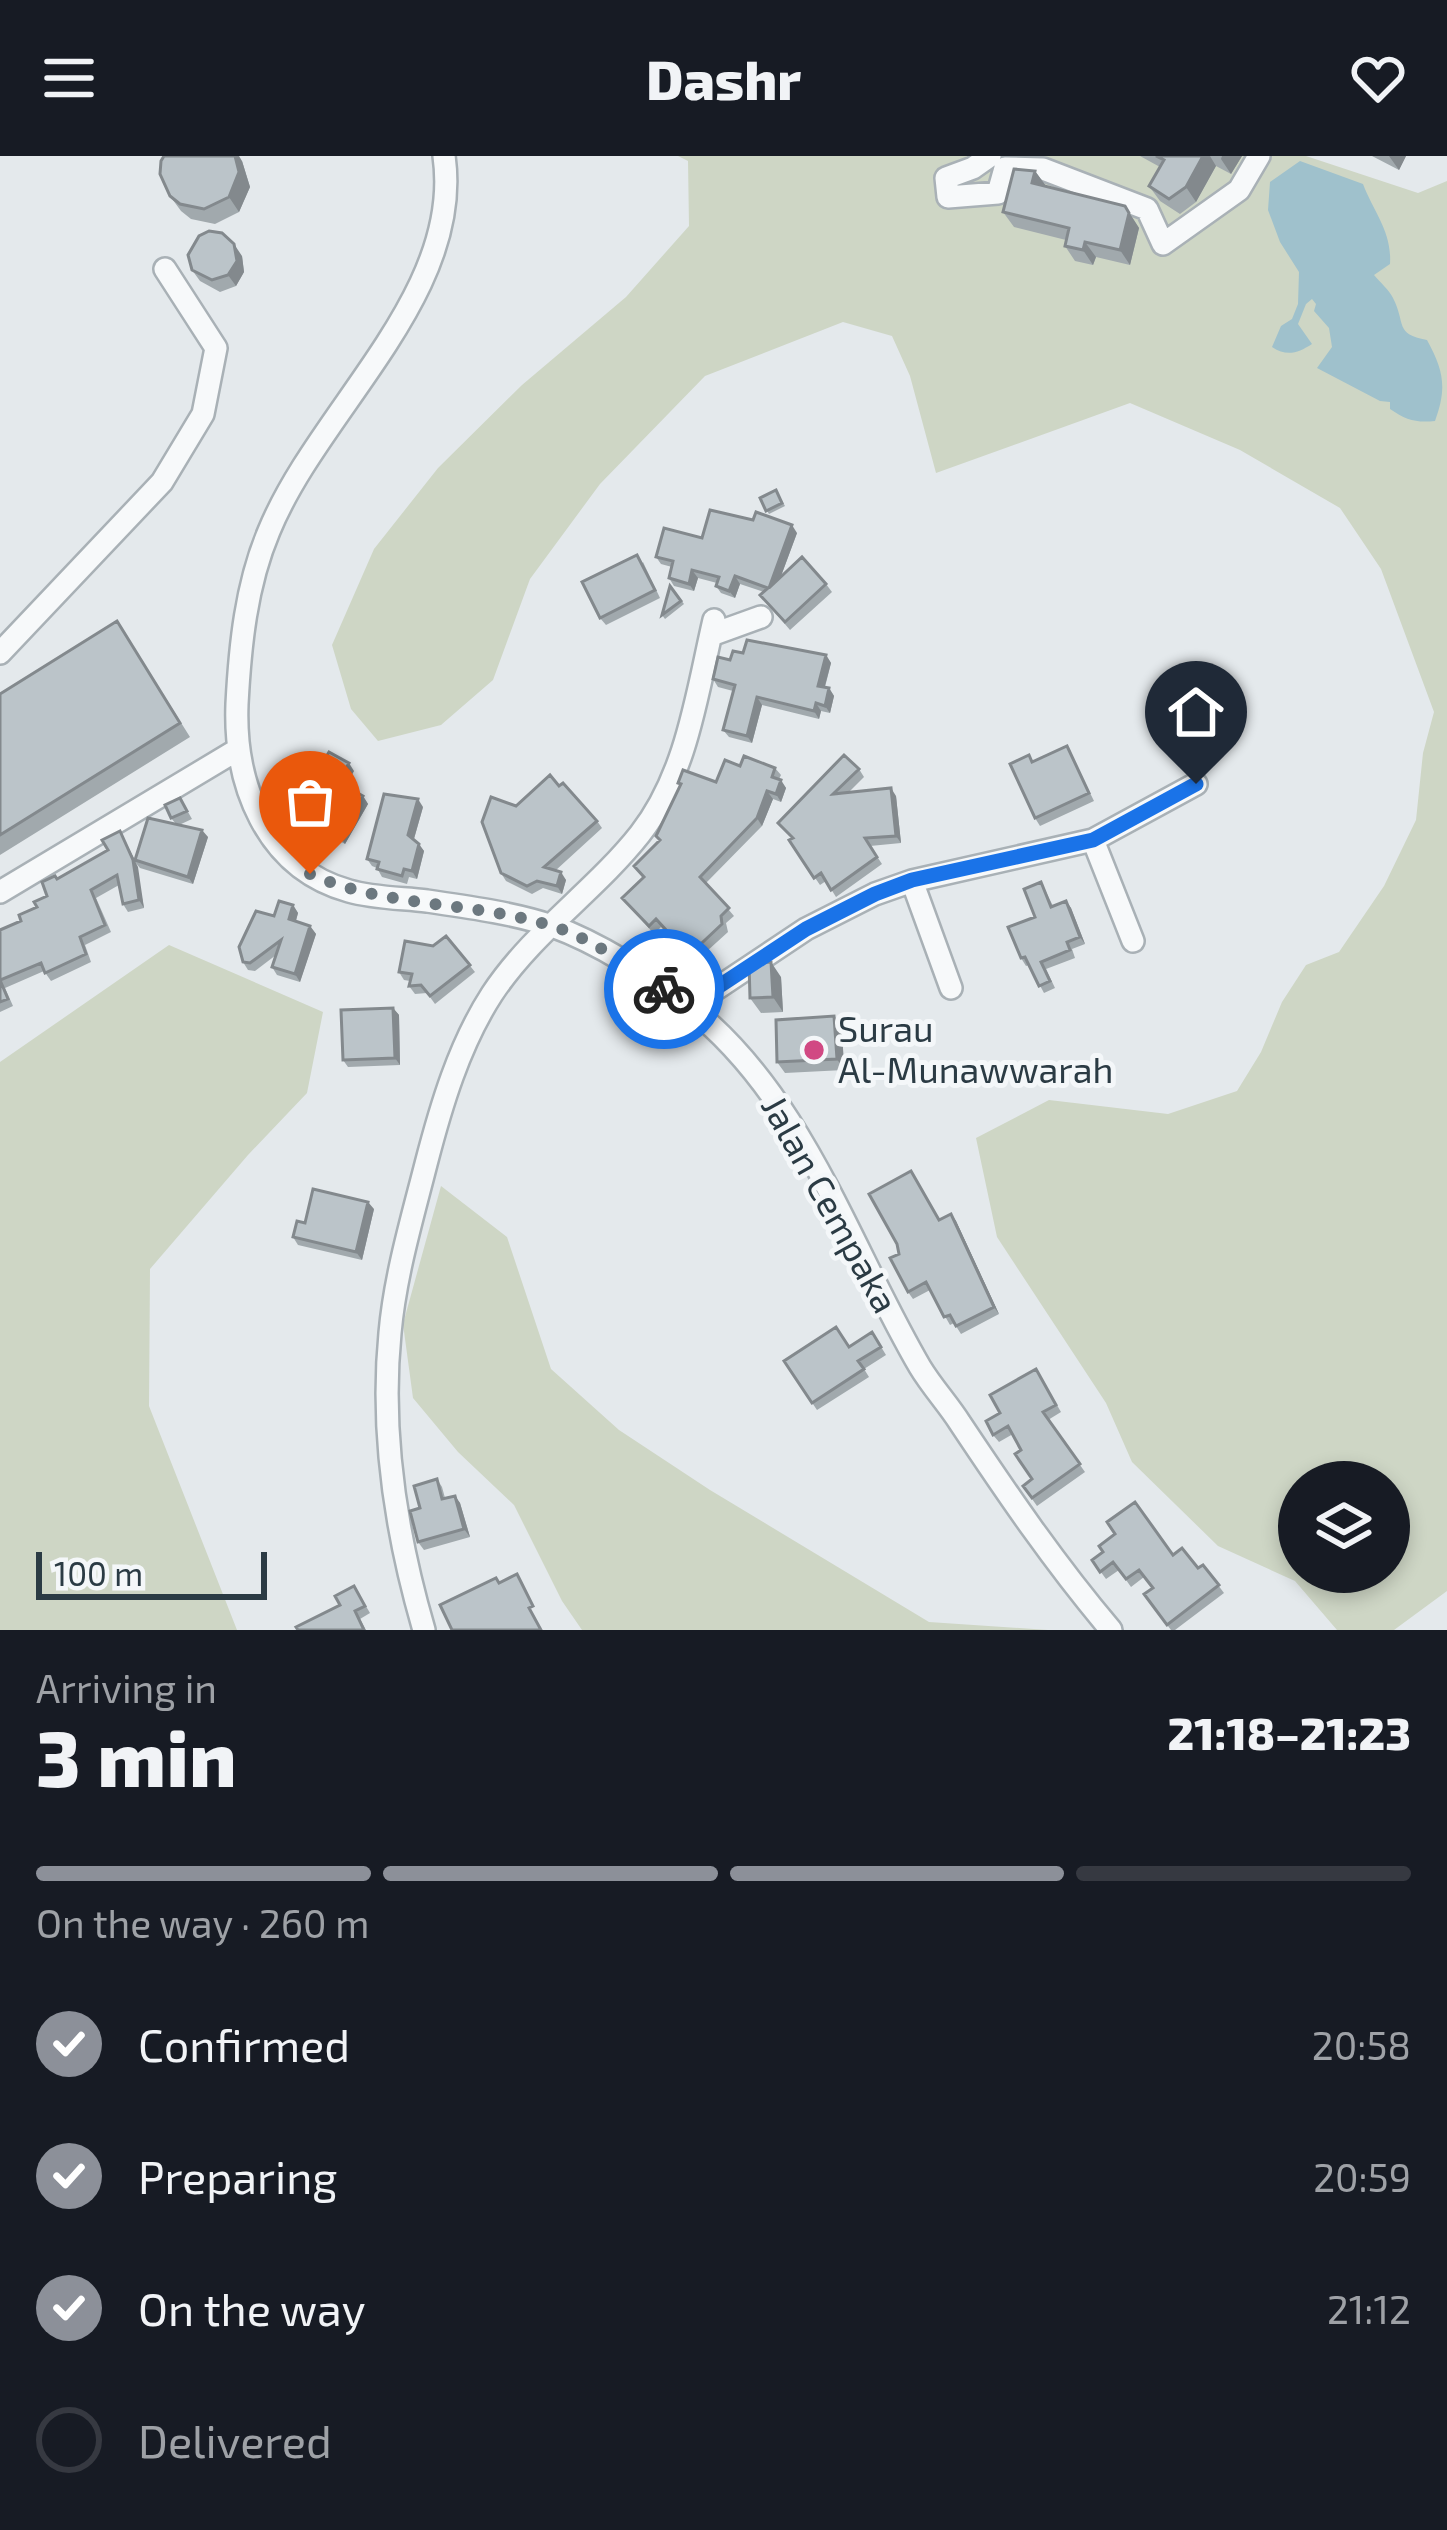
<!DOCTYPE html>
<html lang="en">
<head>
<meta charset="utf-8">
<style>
  :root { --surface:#171b24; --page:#20242c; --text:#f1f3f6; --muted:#9ea1a6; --line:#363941; --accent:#8c9099 }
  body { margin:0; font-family:"Exo 2",sans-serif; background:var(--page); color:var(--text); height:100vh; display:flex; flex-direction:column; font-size:45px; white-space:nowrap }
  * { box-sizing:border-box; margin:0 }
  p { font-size:39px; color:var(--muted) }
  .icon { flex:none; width:66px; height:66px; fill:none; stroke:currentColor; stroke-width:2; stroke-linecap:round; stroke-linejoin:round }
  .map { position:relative; height:1474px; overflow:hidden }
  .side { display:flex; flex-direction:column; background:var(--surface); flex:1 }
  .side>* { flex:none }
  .buttons { position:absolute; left:1278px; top:1305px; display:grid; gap:24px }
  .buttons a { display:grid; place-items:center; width:132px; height:132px; border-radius:50%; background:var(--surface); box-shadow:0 6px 18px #0003; font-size:60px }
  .scale { position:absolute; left:36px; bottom:30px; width:231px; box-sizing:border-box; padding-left:12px; border:6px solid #2b3b44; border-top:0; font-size:33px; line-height:42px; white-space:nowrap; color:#2b3b44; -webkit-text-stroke:9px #f4f7f9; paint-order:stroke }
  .pin { position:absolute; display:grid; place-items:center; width:102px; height:102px; color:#fff; margin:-123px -51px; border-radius:50% 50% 50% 0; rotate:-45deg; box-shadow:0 0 12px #0007 }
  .pin .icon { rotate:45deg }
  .courier { position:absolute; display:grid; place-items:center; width:120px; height:120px; margin:-60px; border:9px solid #1a73e8; border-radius:50%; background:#fff; color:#222; box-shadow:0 3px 15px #0007 }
  .summary em { font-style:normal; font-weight:800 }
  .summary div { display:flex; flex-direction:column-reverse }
  .summary { display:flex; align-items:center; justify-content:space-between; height:204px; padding:0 36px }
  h1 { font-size:78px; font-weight:800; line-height:90px }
  .bar { display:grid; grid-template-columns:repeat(4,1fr); gap:18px 12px; align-content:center; height:144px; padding:0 36px }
  .bar i { height:15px; border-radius:9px; background:var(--line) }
  .bar .on { background:var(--accent) }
  .bar p { grid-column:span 4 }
  ol { padding:0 36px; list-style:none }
  li { display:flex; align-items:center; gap:36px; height:132px }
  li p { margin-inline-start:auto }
  li .icon { padding:12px; border-radius:50%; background:var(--accent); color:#fff; stroke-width:4 }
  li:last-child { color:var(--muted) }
  li i { width:66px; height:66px; border:6px solid var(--line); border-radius:50% }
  header { display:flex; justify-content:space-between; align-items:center; height:156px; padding:0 36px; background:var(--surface); font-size:54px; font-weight:800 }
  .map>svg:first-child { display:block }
  .green { fill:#ced6c5; fill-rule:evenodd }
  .water { fill:#9fc1cc }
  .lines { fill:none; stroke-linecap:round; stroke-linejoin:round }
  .minor-casing { stroke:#a9b1b6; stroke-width:26 }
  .minor { stroke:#f7f9fa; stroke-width:21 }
  .wall { fill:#a1a9ad }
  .shaded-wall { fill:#83898d }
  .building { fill:#bbc4c9; stroke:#83898d; stroke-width:3 }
  .done { stroke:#6c787f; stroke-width:12; stroke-dasharray:0 21.6 }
  .route { stroke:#1a73e8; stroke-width:15 }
  .poi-dot { fill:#d14983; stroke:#f4f7f9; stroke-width:4.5 }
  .labels { text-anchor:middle; stroke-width:10; stroke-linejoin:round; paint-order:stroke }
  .poi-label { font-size:36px; fill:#2b3b44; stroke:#f4f7f9; text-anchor:start }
  .street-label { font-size:36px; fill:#2b3b44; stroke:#f4f7f9 }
</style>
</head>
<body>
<header><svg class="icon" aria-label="menu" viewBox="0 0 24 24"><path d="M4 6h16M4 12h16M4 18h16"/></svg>Dashr<svg class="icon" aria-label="heart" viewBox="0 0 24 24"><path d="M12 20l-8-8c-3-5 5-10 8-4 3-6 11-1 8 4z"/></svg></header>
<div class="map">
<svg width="1447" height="1474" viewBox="0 0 1447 1474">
  <rect width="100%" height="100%" fill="#e4e9ec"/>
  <path class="green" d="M678 0H1306L1418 37 1447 25V1435L1394 1474H1337L1295 1425 1218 1390 1132 1306 1106 1247 997 1081 976 982 1049 944 1168 958 1237 935 1261 896 1282 846 1306 809 1339 796 1384 730 1416 664 1423 597 1434 556 1381 413 1340 352 1240 294 1130 247 936 317 910 220 892 180 843 166 705 220 600 328 530 423 493 524 441 569 378 585 351 553 332 489 374 393 438 312 522 229 626 141 689 70 688 5ZM1299 1326H1389V1416H1299Z
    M169 789 323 856 307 937 248 999 150 1113 149 1250 237 1474H0V906Z
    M441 1030 507 1081 551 1213 619 1274 710 1334 929 1466 1048 1474H582L562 1445 514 1349 458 1296 413 1242 403 1168Z"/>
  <path class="water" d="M1300 5 1363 28C1374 57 1392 75 1390 108L1374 119C1380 126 1389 134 1393 142 1406 167 1394 178 1427 184 1444 215 1447 232 1435 265 1416 267 1406 264 1390 253V246L1380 245 1317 212 1332 191 1329 172 1314 155 1316 148 1312 143 1306 148 1298 168 1312 188C1298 197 1287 201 1272 191L1281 170 1292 163 1298 148 1299 116 1280 86 1268 54 1270 26Z"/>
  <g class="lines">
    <defs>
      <path id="minor" d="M444 0C464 138 319 253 269 375 246 429 240 490 237 548 234 627 265 712 349 735 373 742 401 742 427 745 468 751 513 757 552 770 599 787 649 819 688 850 803 939 849 1090 920 1211 932 1231 948 1248 960 1267 1008 1339 1055 1408 1111 1474
        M990 0 973 12 946 22 948 41 998 37 1005 12 1043 13 1147 53 1163 88 1239 34 1259 0
        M711 479 761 461
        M0 497 162 326 203 258 216 192 165 113
        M1093 684 1133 785
        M912 725 951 832
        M0 736 237 594
        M689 851 806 773 875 738 912 725 1093 684 1196 628
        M424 1474C396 1378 380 1278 390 1177 395 1120 412 1063 426 1008 441 950 459 889 492 838 533 776 595 735 640 678 687 618 697 537 714 464"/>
    </defs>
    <use href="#minor" class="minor-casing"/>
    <use href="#minor" class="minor"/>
  </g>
  <path class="wall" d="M1140 0H1242L1231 18 1216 10 1196 46 1180 58 1160 45 1149 30 1160 11Z
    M1372 0H1406L1399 14Z
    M242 5 250 31 239 56 215 68 191 63 181 55 170 40Z
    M1035 15 1046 30 1125 50 1139 72 1130 109 1096 101 1093 109 1075 105 1065 90 1066 84 1014 71 1003 56Z
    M242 100 244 116 236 130 220 136 200 125 192 114Z
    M776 334 785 350 769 358 760 342Z
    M797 377 781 420 826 428 832 436 790 474 760 439 764 436 740 428 735 442 721 437 716 430 717 427 698 422 694 435 674 430 669 422 672 411 661 408 656 401 702 382Z
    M643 406 660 442 606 469 600 462Z
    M670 430 684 448 665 463 662 459Z
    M117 465 190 581 0 699V538Z
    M743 497 826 499 831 507 825 531 829 532 834 540 830 557 821 555 819 563 762 549 752 587 729 581 723 574 733 535 718 531 713 523 730 504Z
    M1067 590 1094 645 1040 670 1035 662 1029 599 1033 605Z
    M740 610 775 612 781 619 779 623 786 632 781 646 773 643 762 670 706 727 734 760 726 767 728 776 695 806 661 771 654 778 622 742 643 722 634 710 660 685 656 680 680 629 678 627 716 626Z
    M859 613 864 621 848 637 896 640 901 687 870 690 882 708 836 741 826 725 820 729 789 684 792 682 778 667Z
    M354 615 345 630 363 640 368 648 345 688 319 673 316 678 297 668 292 660Z
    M559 630 597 665 602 672 555 715 566 724 562 738 543 732 532 738 506 725 501 717 516 650Z
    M180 642 192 663 179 669 208 681 193 728 140 712 135 706 144 752 128 756 123 748 119 729 96 742 111 776 85 789 91 806 51 825 44 815 5 832 13 850 0 856V774L21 765 47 740 57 723 108 694 120 675 135 704 176 668 171 662Z
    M423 651 414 683 424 695 417 723 409 721 407 728 382 721 377 712 372 710 367 703Z
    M1041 726 1053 750 1066 745 1071 752 1085 788 1072 793 1075 802 1046 813 1055 832 1044 837 1029 809 1026 810 1021 802 1035 761Z
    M293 749 298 757 296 765 310 770 316 778 300 826 277 819 272 811 276 799 255 815 248 814 243 806 274 760Z
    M446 780 475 816 435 848 427 837 415 838 409 830 410 825 404 824 399 816Z
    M781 821 783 856 761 857 750 842Z
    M393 852 399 859 400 909 348 911 343 904Z
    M834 860 842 871 844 914 785 917 777 906Z
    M911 1015 939 1064 951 1058 956 1065 999 1158 961 1178 954 1167 950 1169 930 1134 913 1143 908 1136 899 1098Z
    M374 1053 362 1104 298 1089 293 1081 305 1067Z
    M872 1176 886 1199 864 1213 869 1221 817 1254 784 1205 849 1190Z
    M1036 1213 1061 1256 1048 1264 1085 1316 1037 1350 1023 1330 1032 1323 1021 1294 1013 1278 999 1286 993 1279 1000 1257Z
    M437 1323 442 1331 445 1342 455 1340 460 1347 470 1381 424 1394 418 1386 420 1352Z
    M1103 1396 1173 1399 1198 1412 1203 1409 1224 1437 1175 1474H1171L1144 1438 1153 1432 1144 1421 1131 1431 1119 1414 1106 1423 1092 1404Z
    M354 1430 370 1457 360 1463 366 1474H298L340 1449Z"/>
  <path class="shaded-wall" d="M235 0H239L242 5 250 31 239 56 229 41Z
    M1203 0H1210L1216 10 1196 46 1186 31Z
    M1222 0H1242L1231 18 1221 3Z
    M1389 0H1406L1399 14Z
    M1035 15 1046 30 1032 27Z
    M1125 50 1139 72 1130 109 1120 94Z
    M1085 86 1096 101 1093 109 1083 94Z
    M234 88 242 100 244 116 236 130 228 119Z
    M792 369 797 377 774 439 769 432Z
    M692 414 698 422 694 435 689 428Z
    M735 420 740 428 735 442 729 435Z
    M826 499 831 507 823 537 818 530Z
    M829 532 834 540 830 557 825 550Z
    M757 541 762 549 752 587 747 580Z
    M816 547 821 555 819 563 814 555Z
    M349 607 354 615 343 634 338 626Z
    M781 624 786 632 781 646 776 638Z
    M891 632 896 640 901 687 896 680Z
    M767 635 773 643 762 670 757 662Z
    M363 640 368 648 345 688 340 680Z
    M418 643 423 651 413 686 408 679Z
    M314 665 319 673 316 678 311 671Z
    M202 674 208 681 193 728 188 721Z
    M120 675 138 711 144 752 139 744Z
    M419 688 424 695 417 723 412 715Z
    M561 716 566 724 562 738 557 730Z
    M1066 745 1071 752 1085 788 1080 781Z
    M293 749 298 757 294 771 289 763Z
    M310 770 316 778 300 826 295 818Z
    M771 806 781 821 783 856 773 841Z
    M393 852 399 859 400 909 395 902Z
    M834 860 842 871 844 914 837 903Z
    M368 1046 374 1053 362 1104 356 1096Z
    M951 1058 956 1065 999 1158 994 1151Z
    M455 1340 460 1347 470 1381 464 1373Z"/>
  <path class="building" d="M164 0H235L239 16 229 41 204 53 180 48 170 40 160 18 161 5Z
    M1156 0H1203L1186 31 1169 43 1149 30 1164 4Z
    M1014 13 1035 15 1032 27 1125 50 1129 57 1120 94 1085 86 1083 94 1065 90 1069 72 1003 56Z
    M209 75 222 77 234 88 237 105 228 119 212 124 192 114 188 99 199 80Z
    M776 334 782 347 766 355 760 342Z
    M710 354 753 364 756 356 792 369 769 432 802 401 826 428 785 466 760 439 768 432 735 420 729 435 716 430 719 421 692 414 689 428 669 422 673 405 656 401 664 372 702 382Z
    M637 399 655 434 600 462 582 426Z
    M670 430 681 445 662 459Z
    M117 465 180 567 0 679V538Z
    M747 484 826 499 818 530 829 532 825 550 816 547 814 555 757 541 747 580 723 574 735 529 713 523 718 501 730 504 733 495 743 497Z
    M1067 590 1089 637 1035 662 1010 608 1029 599 1032 606Z
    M329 596 349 607 338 626 363 640 340 680 314 665 311 671 292 660Z
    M844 599 859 613 833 638 891 632 896 680 865 682 877 701 831 734 821 717 814 722 789 684 793 682 778 667Z
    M744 600 775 612 772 621 781 624 776 638 767 635 757 662 700 721 729 752 721 760 722 768 689 799 656 763 649 770 622 742 644 721 634 710 660 684 656 680 681 628 678 627 683 614 716 626 725 604 740 610Z
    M550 619 559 630 563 627 597 665 544 711 561 716 557 730 537 725 527 730 501 717 482 666 491 641 516 650Z
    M384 638 418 643 408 679 419 688 412 715 404 713 402 720 377 713 379 706 367 703Z
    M180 642 187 655 171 662 165 649Z
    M148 662 202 674 188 721 135 704Z
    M120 675 133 704 139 744 123 748 117 719 91 734 105 769 80 781 86 798 45 817 41 807 0 824 8 843 0 846V774L21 765 19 759 37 751 34 746 47 740 42 726 55 720 57 723 108 694 102 684Z
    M1041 726 1051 751 1066 745 1080 781 1067 786 1070 794 1041 806 1050 825 1039 830 1025 801 1021 802 1008 771 1035 761 1024 733Z
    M279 745 293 749 289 763 310 770 295 818 272 811 281 784 250 807 243 806 239 791 256 755 274 760Z
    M446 780 470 809 430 840 421 829 409 830 412 818 399 816 405 785 433 790Z
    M771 806 773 841 750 842 749 807Z
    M393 852 395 902 343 904 341 854Z
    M834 860 837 903 777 906 776 864Z
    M911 1015 939 1064 951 1058 994 1151 956 1170 950 1159 944 1161 926 1126 908 1136 890 1102 899 1098 897 1088 869 1038Z
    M313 1033 368 1046 356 1096 293 1081 297 1065 305 1067Z
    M836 1171 849 1191 872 1176 881 1191 858 1205 864 1213 812 1247 784 1205Z
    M1036 1213 1056 1249 1043 1256 1080 1308 1032 1342 1023 1330 1032 1323 1015 1298 1021 1294 1008 1270 993 1279 986 1265 1000 1257 990 1239Z
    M437 1323 442 1343 455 1340 464 1373 418 1386 410 1355 420 1352 414 1330Z
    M1135 1346 1173 1399 1182 1392 1198 1412 1203 1409 1219 1429 1167 1469 1144 1438 1153 1432 1139 1414 1126 1423 1113 1406 1100 1416 1092 1404 1103 1396 1099 1390 1115 1378 1107 1366Z
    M517 1418 533 1450 529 1452 541 1474H452L440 1449 496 1422 499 1427Z
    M354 1430 365 1450 355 1455 364 1474H298L296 1471 340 1449 335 1440Z"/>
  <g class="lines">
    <path class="done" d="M310 718C385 752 471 745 549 769 589 781 630 810 664 833"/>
    <path class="route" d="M664 833 689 850 806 773 875 738 912 724 1093 684 1196 628"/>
  </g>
  <circle class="poi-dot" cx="814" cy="894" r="12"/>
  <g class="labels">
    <g class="poi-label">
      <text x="838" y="886">Surau<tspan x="838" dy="41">Al-Munawwarah</tspan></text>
    </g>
    <g class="street-label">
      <text transform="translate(830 1048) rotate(61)" y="13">Jalan Cempaka</text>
    </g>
  </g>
</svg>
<div class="buttons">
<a><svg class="icon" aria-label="layers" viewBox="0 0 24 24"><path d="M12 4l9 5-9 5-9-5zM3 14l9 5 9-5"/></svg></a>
</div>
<div class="scale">100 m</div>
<div class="pin" style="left:310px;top:718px;background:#ea580c"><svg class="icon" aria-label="bag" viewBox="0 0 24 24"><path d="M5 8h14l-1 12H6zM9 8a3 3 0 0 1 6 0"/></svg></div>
<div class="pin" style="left:1196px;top:628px;background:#1f2937"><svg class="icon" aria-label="home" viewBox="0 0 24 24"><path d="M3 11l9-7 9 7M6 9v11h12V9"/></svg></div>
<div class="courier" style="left:664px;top:833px"><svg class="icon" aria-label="bike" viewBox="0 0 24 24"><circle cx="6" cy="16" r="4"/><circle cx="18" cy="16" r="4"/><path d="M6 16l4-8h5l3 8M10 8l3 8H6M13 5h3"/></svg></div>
</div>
<section class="side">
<div class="summary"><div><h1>3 min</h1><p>Arriving in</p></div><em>21:18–21:23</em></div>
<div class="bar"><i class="on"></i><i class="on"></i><i class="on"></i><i></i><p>On the way · 260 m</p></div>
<ol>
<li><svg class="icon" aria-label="check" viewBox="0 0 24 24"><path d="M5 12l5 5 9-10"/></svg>Confirmed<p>20:58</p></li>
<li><svg class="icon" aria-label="check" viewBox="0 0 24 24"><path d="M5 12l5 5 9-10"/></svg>Preparing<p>20:59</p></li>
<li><svg class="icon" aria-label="check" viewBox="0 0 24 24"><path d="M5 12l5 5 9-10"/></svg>On the way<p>21:12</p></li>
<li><i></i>Delivered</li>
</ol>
</section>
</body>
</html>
